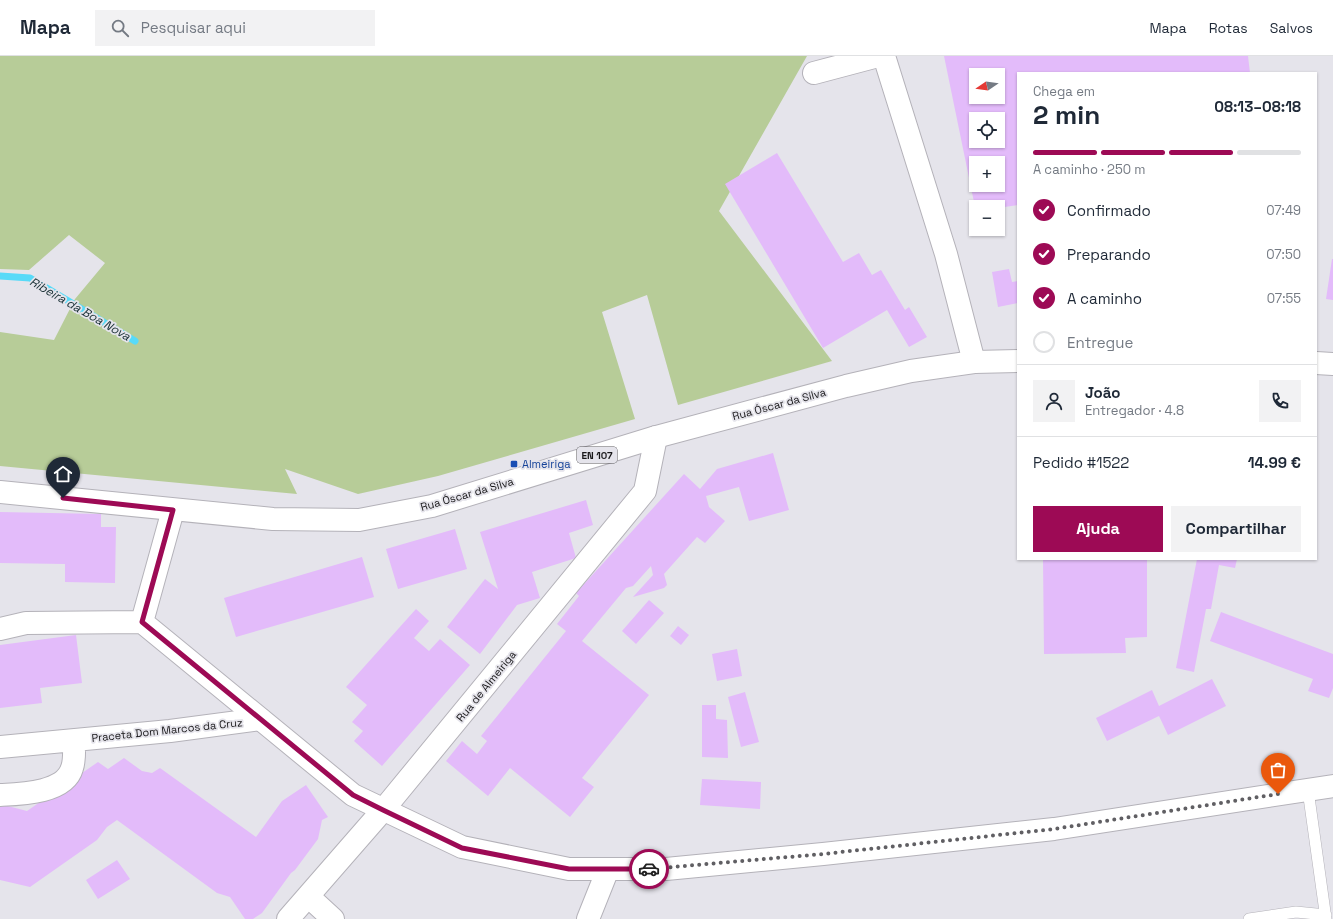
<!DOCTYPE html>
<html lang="pt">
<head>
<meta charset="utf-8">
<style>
  :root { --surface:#fff; --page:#f2f2f3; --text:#1f2937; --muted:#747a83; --line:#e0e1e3; --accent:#9d0a55 }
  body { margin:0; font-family:"Space Grotesk",sans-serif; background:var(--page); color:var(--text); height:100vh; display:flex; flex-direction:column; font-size:15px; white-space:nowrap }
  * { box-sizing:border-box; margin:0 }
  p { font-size:13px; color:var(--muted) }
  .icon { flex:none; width:22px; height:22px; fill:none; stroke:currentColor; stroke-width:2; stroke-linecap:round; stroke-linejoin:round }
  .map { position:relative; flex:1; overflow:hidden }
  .panel { position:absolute; left:1017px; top:16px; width:300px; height:488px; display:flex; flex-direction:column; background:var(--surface); border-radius:0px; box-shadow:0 1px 3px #0004 }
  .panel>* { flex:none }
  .needle { width:26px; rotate:257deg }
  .buttons { position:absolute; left:969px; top:12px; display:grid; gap:8px }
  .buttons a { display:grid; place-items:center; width:36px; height:36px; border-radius:0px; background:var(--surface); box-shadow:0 1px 3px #0004; font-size:20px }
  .pin { position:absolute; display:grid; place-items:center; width:34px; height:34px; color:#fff; margin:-41px -17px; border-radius:50% 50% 50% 0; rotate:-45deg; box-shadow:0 0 4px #0007 }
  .pin .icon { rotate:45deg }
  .courier { position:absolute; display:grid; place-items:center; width:40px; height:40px; margin:-20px; border:3px solid #9d0a55; border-radius:50%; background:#fff; color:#222; box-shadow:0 1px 5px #0007 }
  .headline em { font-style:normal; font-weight:700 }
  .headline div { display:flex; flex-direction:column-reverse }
  .headline { display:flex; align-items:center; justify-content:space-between; height:68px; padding:0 16px }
  h1 { font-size:26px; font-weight:700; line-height:30px }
  .bar { display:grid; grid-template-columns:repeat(4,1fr); gap:6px 4px; align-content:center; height:48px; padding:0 16px }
  .bar i { height:5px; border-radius:3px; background:var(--line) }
  .bar .selected { background:var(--accent) }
  .bar p { grid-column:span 4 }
  .line { display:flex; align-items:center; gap:10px; padding:0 16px; border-top:1px solid var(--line) }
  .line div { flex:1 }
  .round { display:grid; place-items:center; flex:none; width:42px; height:42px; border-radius:0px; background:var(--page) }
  ol { padding:0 16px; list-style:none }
  li { display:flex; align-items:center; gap:12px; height:44px }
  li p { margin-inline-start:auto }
  li .icon { padding:4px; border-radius:50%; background:var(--accent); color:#fff; stroke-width:4 }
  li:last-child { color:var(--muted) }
  li i { width:22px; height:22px; border:2px solid var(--line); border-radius:50% }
  .primary-button { display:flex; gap:8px; margin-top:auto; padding:8px 16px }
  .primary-button a { flex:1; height:46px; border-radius:0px; background:var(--accent); color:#fff; font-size:16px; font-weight:700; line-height:46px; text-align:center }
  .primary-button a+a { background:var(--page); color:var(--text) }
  header { display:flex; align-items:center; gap:24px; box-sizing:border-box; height:56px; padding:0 20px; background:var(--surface); border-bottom:1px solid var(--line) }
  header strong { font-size:19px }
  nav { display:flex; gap:22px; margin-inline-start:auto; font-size:14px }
  .search { width:280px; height:36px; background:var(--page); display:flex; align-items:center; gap:10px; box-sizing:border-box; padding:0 14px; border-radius:0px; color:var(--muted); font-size:15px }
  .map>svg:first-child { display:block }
  .green { fill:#b7cc98 }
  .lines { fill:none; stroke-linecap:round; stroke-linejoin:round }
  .stream { stroke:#58daf8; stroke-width:7 }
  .building { fill:#e3bbfa; fill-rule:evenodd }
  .lane-casing { stroke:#b4b2b9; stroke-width:12 }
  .street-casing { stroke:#b4b2b9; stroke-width:24 }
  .secondary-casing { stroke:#b4b2b9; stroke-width:24 }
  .primary-casing { stroke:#b4b2b9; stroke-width:24 }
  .lane { stroke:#fff; stroke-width:11 }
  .street { stroke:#fff; stroke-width:22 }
  .secondary { stroke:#fff; stroke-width:22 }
  .primary { stroke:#fff; stroke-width:22 }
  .done { stroke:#605f63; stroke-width:4; stroke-dasharray:0 7.2 }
  .route { stroke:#9d0a55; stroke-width:5 }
  .transit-dot { fill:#1a4fb4; stroke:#e5e4eb; stroke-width:1.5 }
  .labels { text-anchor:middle; stroke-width:3.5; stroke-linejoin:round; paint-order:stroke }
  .shield { fill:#e5e4eb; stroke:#565559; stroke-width:1 }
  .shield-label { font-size:10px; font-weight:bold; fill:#19181a }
  .street-label { font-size:11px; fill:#19181a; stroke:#e5e4eb }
  .transit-label { font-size:11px; fill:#164399; stroke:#e5e4eb; text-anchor:start }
  .water-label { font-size:12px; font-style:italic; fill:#1a3136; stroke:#e5e4eb }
</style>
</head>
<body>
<header>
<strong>Mapa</strong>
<div class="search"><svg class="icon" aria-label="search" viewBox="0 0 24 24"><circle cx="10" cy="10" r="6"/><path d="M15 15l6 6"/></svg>Pesquisar aqui</div>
<nav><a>Mapa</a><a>Rotas</a><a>Salvos</a></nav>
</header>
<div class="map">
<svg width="1333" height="863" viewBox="0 0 1333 863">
  <rect width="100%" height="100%" fill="#e5e4eb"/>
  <path class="green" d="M0 0H807L719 155 832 305 678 349 647 239 602 256 635 363 438 420 358 438 285 413 297 438 0 410V276L54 284 75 243 105 207 69 179 29 214 0 213Z"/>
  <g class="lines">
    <path class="stream" d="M0 220 30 222 135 285"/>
  </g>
  <path class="building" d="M944 0H1248L1250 17H1018V149L998 152 975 151ZM976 19H998V41H976ZM976 63H998V85H976ZM976 107H998V129H976Z
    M777 97 843 206 859 197 872 219 881 214 905 254 909 251 927 281 909 291 887 254 823 292 725 128Z
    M1332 203H1333V244L1326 243Z
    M1009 213 1012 226 1018 225V247L998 251 992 216Z
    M773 397 789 454 749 465 739 431 706 440 709 451 725 465 705 487 697 481 664 518 667 529 664 532 633 541 653 519 651 510 633 530 626 532 582 585 649 639 582 722 594 731 570 761 510 712 488 740 446 705 462 685 477 698 487 685 481 680 566 575 557 568 579 540 576 537 684 418 700 433 717 413Z
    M586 444 593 469 569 477 576 502 532 516 540 542 517 549 480 598 447 571 485 523 498 533 480 476Z
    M0 456 101 458V471H116L115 527 65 526V508L0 507Z
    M455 473 467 513 398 533 386 493Z
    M362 501 374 541 236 581 224 542Z
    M1043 503H1147V581L1125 582 1126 597 1044 598Z
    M1197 503H1237L1235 512 1219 509 1211 553H1206L1194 616 1176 612Z
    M649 544 664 557 636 588 622 575Z
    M416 553 429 565 414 582 429 595 440 583 470 609 382 710 354 685 363 675 352 666 367 649 346 631Z
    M1221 556 1333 598V632L1329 642 1308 635 1313 623 1210 585Z
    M678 570 689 579 681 589 670 580Z
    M76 579 82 627 40 632 42 647 0 652V589Z
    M737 593 742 620 717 625 712 598Z
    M1212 623 1226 650 1168 679 1159 660 1107 685 1096 662 1152 634 1159 650Z
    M745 636 759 686 741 691 728 641Z
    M702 649H716V663L727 664 728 702 702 701Z
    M124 702 142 715 152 717 160 712 256 781 282 745 306 729 328 761 322 764 318 783 295 814 291 817 262 857 253 863H245L230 841 217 837 117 764 107 771 97 784 30 831 0 824V748L27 755 98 706 108 713Z
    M702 723 761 726 760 753 700 749Z
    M117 804 130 823 98 843 86 824Z"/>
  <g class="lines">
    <defs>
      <path id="lane" d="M1308 734 1326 863
        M1249 863 1296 856 1326 859"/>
      <path id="street" d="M884 0 946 198 974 306
        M814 17 878 0
        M0 691 170 675 260 663
        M0 739C21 738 65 737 72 712 75 704 74 693 74 684
        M308 840 333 863
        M288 863 383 754 645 435 656 381
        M588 863 608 813"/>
      <path id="secondary" d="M142 566 173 454
        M0 573 26 567 142 566 353 739 462 791 569 813H666L823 798 1054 773 1333 730"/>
      <path id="primary" d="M1316 307 1333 308
        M0 436 273 463 359 464 432 450 656 381 846 330 911 315 974 306 1018 305"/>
    </defs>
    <use href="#lane" class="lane-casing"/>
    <use href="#street" class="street-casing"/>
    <use href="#secondary" class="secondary-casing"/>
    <use href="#primary" class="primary-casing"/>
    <use href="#lane" class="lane"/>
    <use href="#street" class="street"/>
    <use href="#secondary" class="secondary"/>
    <use href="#primary" class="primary"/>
  </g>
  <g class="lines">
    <path class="done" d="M649 813 823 798 1054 773 1278 738"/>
    <path class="route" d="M63 442 173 454 142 566 353 739 383 754 462 792 569 813H649"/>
  </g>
  <rect class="transit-dot" x="510" y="404" width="8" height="8" rx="2"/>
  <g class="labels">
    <rect class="shield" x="577" y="391" width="40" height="16" rx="3"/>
    <g class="shield-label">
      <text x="597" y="403">EN 107</text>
    </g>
    <g class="street-label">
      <text transform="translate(779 348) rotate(-15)" y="4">Rua Óscar da Silva</text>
      <text transform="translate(467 438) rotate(-16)" y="4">Rua Óscar da Silva</text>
      <text transform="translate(486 630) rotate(-51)" y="4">Rua de Almeiriga</text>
      <text transform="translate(167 674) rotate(-6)" y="4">Praceta Dom Marcos da Cruz</text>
    </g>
    <g class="transit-label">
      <text x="522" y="412">Almeiriga</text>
    </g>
    <g class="water-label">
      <text transform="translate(80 253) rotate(30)" y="4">Ribeira da Boa Nova</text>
    </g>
  </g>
</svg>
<div class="buttons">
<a><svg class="needle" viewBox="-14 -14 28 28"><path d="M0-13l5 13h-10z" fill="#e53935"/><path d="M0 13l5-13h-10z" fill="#747a83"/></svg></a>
<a><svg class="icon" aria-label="locate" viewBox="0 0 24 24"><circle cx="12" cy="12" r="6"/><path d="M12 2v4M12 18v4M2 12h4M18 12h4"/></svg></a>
<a>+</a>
<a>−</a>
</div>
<div class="pin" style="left:1278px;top:738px;background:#ea580c"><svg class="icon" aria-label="bag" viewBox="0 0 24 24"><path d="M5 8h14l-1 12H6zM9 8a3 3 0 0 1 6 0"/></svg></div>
<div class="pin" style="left:63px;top:442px;background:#1f2937"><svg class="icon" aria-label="home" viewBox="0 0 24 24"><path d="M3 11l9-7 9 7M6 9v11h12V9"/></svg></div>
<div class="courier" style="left:649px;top:813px"><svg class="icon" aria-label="car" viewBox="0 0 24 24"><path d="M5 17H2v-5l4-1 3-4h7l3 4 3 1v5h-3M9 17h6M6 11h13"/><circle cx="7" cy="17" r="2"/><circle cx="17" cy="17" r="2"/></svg></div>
<section class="panel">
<div class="headline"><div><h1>2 min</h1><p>Chega em</p></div><em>08:13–08:18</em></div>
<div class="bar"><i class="selected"></i><i class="selected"></i><i class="selected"></i><i></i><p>A caminho · 250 m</p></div>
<ol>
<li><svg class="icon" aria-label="check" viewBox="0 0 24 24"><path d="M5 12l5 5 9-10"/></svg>Confirmado<p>07:49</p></li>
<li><svg class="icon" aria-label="check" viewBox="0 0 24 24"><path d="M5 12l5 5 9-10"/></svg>Preparando<p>07:50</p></li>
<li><svg class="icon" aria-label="check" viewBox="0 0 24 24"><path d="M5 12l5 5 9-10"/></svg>A caminho<p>07:55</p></li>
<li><i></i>Entregue</li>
</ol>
<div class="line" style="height:72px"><a class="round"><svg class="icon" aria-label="person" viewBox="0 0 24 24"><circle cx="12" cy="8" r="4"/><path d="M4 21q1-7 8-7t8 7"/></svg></a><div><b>João</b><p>Entregador · 4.8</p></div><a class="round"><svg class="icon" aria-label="phone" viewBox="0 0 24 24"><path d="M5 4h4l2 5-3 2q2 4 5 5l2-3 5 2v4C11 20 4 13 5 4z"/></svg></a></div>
<div class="line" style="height:52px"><div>Pedido #1522</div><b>14.99 €</b></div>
<div class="primary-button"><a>Ajuda</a><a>Compartilhar</a></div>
</section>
</div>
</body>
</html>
